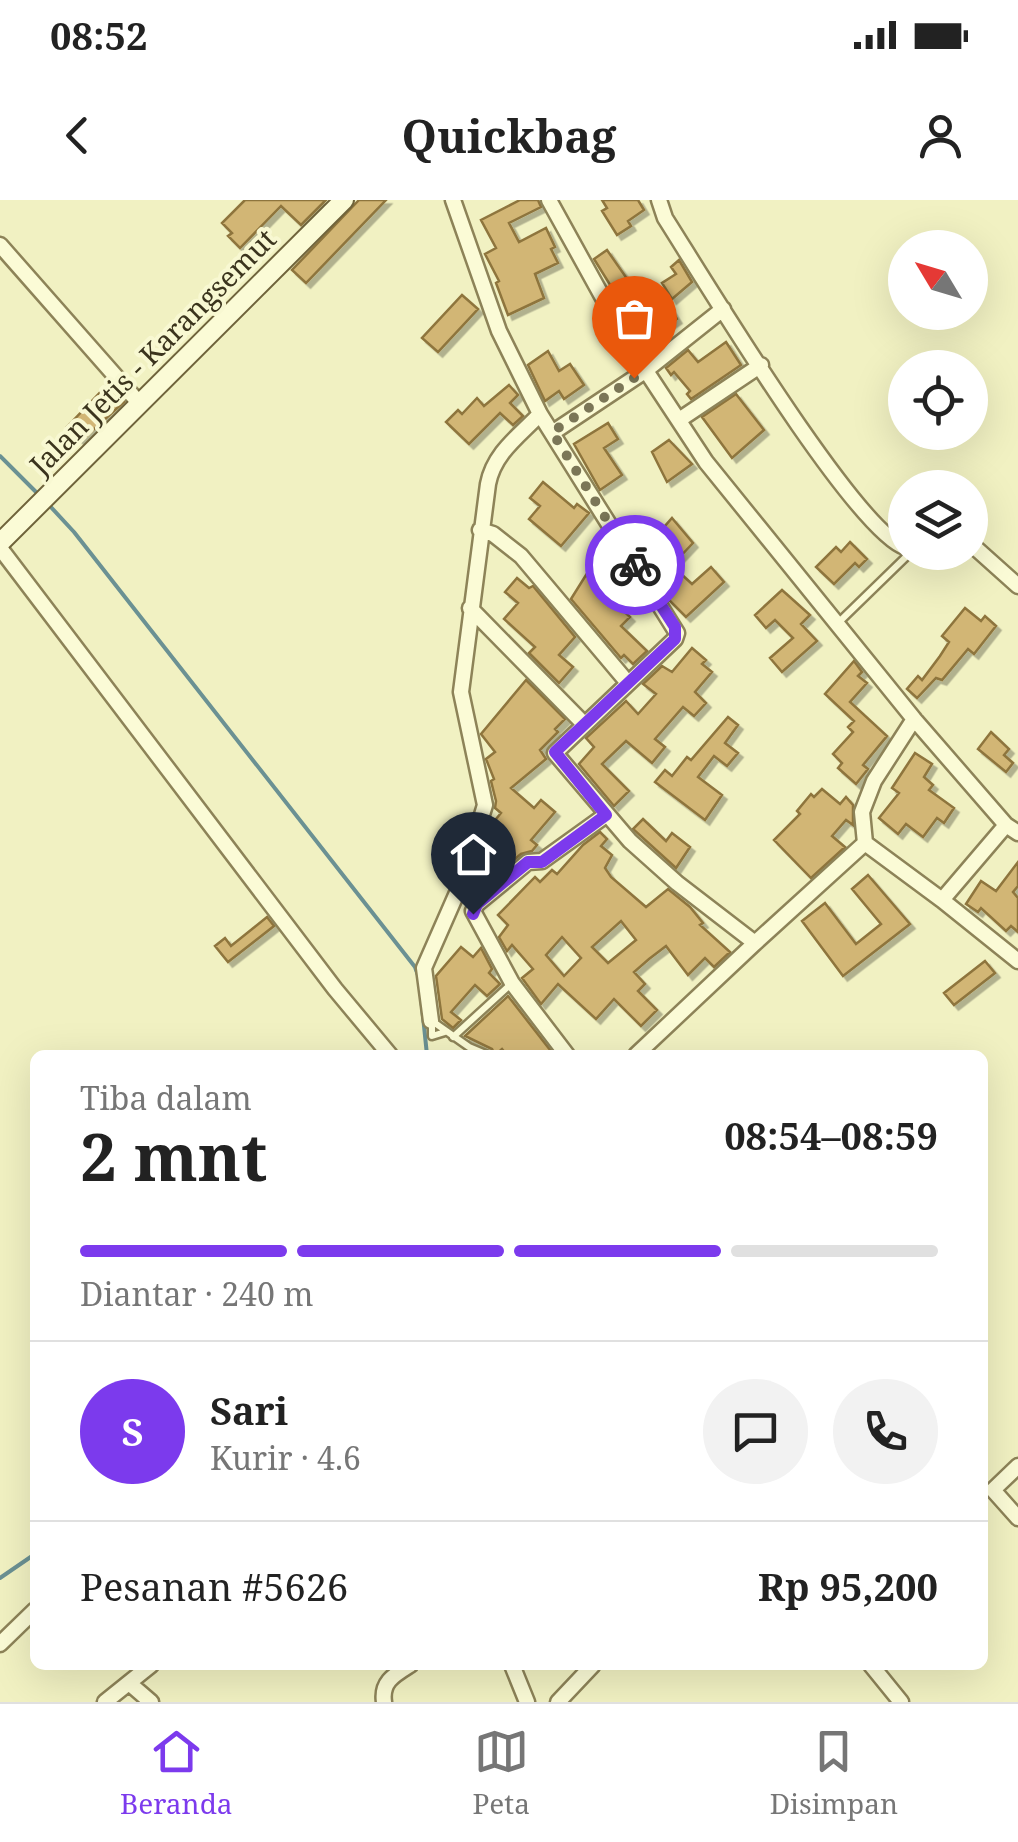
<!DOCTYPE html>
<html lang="id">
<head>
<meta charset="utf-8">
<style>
  :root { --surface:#fff; --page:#f2f2f2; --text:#222; --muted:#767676; --line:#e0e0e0; --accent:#7c3aed }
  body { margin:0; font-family:"Noto Serif",serif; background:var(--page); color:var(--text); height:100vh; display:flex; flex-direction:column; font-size:38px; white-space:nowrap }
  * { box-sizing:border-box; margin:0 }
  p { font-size:32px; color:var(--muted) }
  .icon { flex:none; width:55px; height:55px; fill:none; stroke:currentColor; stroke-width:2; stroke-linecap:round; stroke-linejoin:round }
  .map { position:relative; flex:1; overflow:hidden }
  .sheet { position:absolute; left:30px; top:850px; width:958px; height:620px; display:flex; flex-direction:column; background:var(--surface); border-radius:15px; box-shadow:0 10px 40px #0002 }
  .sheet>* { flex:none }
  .needle { width:65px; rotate:308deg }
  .fabs { position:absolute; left:888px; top:30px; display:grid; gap:20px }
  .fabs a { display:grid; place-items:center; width:100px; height:100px; border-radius:50%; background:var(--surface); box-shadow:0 10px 40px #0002; font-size:50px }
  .pin { position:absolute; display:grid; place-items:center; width:85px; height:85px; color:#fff; margin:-102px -42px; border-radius:50% 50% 50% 0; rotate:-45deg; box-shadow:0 0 10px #0007 }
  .pin .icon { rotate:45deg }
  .courier { position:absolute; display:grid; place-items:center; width:100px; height:100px; margin:-50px; border:8px solid #7c3aed; border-radius:50%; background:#fff; color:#222; box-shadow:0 2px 12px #0007 }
  .overview em { font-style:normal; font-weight:700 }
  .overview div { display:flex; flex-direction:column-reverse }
  .overview { display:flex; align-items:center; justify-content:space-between; height:170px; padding:0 50px }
  h1 { font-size:65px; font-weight:700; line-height:75px }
  .bar { display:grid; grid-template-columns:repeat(4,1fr); gap:15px 10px; align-content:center; height:120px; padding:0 50px }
  .bar i { height:12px; border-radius:8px; background:var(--line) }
  .bar .on { background:var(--accent) }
  .bar p { grid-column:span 4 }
  .line { display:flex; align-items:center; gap:25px; padding:0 50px; border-top:2px solid var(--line) }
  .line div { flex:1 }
  .round { display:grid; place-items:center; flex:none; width:105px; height:105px; border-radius:52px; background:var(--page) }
  .status { display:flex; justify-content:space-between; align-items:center; height:70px; padding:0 50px; background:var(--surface); direction:ltr }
  .status svg { height:28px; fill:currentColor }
  header { display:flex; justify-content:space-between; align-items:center; height:130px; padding:0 50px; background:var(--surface); font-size:45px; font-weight:700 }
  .menu { display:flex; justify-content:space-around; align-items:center; height:140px; border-top:2px solid var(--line); background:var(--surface); font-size:28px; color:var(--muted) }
  .menu a { display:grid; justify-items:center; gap:5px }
  .menu .on { color:var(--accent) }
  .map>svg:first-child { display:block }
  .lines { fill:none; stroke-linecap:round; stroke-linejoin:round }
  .stream { stroke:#6b9193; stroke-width:4 }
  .building { fill:#d2b675; stroke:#8e743c; stroke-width:2.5; fill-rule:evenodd; filter:url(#shadow) }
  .lane-casing { stroke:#8d8358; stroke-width:11 }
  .street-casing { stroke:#8d8358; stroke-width:19 }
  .secondary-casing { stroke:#6f633b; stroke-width:22 }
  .lane { stroke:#fbfbd6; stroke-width:6 }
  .street { stroke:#fbfbd6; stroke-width:14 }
  .secondary { stroke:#fbfbd6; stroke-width:18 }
  .done { stroke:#7b7657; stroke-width:10; stroke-dasharray:0 18 }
  .route { stroke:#7c3aed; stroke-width:12 }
  .labels { text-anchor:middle; stroke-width:8; stroke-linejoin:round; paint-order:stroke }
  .street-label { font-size:28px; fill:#3b341d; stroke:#f8f8d2 }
</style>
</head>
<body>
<div class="status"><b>08:52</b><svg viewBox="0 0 49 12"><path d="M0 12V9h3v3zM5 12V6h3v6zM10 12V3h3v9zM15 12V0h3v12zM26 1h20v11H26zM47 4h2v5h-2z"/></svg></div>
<header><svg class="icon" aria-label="back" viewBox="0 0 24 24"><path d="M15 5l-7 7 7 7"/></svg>Quickbag<svg class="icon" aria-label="person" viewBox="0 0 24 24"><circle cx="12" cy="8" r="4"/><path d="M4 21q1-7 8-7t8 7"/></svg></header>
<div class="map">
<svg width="1018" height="1502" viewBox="0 0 1018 1502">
  <defs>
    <filter id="shadow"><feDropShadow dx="4.5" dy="4.5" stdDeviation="0" flood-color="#0004"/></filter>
  </defs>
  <rect width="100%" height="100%" fill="#f1f1c2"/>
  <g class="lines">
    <path class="stream" d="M0 256 39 295
      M49 305 74 332 415 767 419 778
      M421 797 427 855
      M0 1378 35 1354"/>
  </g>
  <path class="building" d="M245 0H326L301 25 281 6 240 48 228 36 232 33 222 23Z
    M359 0H386L306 83 292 70Z
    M520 0H538L541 7 509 23 519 42 546 28 555 47 551 49 558 63 535 74 544 98 508 115 496 83 499 81 485 54 496 48 481 20Z
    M602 0H638L644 10 628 21 631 26 617 35 602 11 607 8Z
    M607 50 646 106 663 97 677 119 668 125 661 114 644 123 631 98 622 104 594 59Z
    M679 60 692 82 672 99 662 83 676 74 671 67Z
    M462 95 478 109 438 152 422 138Z
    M726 142 741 165 691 199 687 194 690 191 674 172 671 175 666 168 688 150 698 162Z
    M548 151 559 171 570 164 584 185 564 199 559 191 545 201 528 165Z
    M108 184 124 202 81 241 67 227Z
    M509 185 518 195 510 203 523 216 513 225 500 213 469 244 446 222 458 210 462 214 477 198 484 206Z
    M736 194 764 230 732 258 702 217Z
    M608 223 618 239 604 248 622 275 600 290 574 244Z
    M669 240 692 264 667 282 652 252Z
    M543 282 574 308 577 304 589 313 561 346 529 319 540 306 530 298Z
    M672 318 693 343 676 361 665 350 670 345 658 334Z
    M850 342 867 359 859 367 855 363 834 384 816 367 836 347 841 352Z
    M614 358 627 374 608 396 630 417 621 426 647 451 633 464 624 455 621 458 571 399 586 375 593 382Z
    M668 362 692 384 711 367 724 382 686 417 669 400 655 377Z
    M517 378 529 388 533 386 575 437 559 455 573 467 559 483 529 453 535 447 504 419 518 403 505 392Z
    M782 390 810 415 801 424 817 441 782 472 770 458 793 438 775 420 766 428 755 415Z
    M965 408 981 421 985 416 996 426 974 454 968 449 942 480 936 478 917 498 907 489 918 476 922 480 940 456 949 442 942 436Z
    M692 448 706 460 702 464 712 472 695 492 706 503 694 516 683 507 655 539 665 547 652 563 626 541 602 564 629 591 614 606 579 564 594 547 586 538 626 501 638 514 656 494 643 484 662 466 672 472Z
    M854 461 862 472 858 476 867 483 850 502 887 536 863 565 868 569 856 584 838 568 842 563 833 554 853 532 848 527 854 521 825 494Z
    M526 480 565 519 555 529 558 532 540 550 546 559 511 588 534 608 541 600 555 612 531 640 537 645 532 651 521 654 504 668 495 661 490 668 479 659 487 635 494 627 491 625 501 613 495 608 496 601 491 581 494 579 486 559 495 552 481 534Z
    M728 517 738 525 725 543 738 553 727 566 714 556 698 577 722 595 705 620 655 582 665 570 672 576 687 557 691 560Z
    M991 532 1009 549 1004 555 1013 563 1006 572 978 549Z
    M915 553 932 564 924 577 933 585 929 590 954 608 944 623 937 618 923 637 906 624 898 634 879 618 899 593 892 588Z
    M822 589 840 604 846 597 853 605V625L846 620 832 636 845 647 811 678 774 640 800 614 797 611 811 594 814 597Z
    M643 619 666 641 672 633 690 647 676 668 633 629Z
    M600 632 607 639 601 646 612 655 605 668 611 677 646 707 668 689 690 707 703 723 700 725 730 752 714 767 705 758 688 775 666 746 649 759 634 772 645 784 638 791 657 810 641 826 614 799 596 819 558 784 541 804 522 778 533 769 512 745 507 751 499 737 508 725 498 715 535 677 540 682 552 670 557 674 583 645ZM621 721 636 740 608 763 592 747ZM562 737 581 758 564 776 546 755Z
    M1018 662V686L1013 692 1018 698V732L1011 726 1006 731 981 708 978 712 966 704 981 681 996 691Z
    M868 675 910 724 843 776 802 721 825 703 856 744 881 724 852 689Z
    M267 717 274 726 228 762 215 746 225 738 231 746Z
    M461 747 473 757 481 748 492 769 489 773 500 784 487 796 475 785 451 812 461 820 453 828 442 819 436 776Z
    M985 761 995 773 954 805 944 793Z
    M508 796 554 855H507L502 849 495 855 492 849 465 836Z"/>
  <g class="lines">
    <defs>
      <path id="lane" d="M837 424 911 352
        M432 821 469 847 488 855
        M432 822V836L445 832
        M453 837 511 784"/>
      <path id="street" d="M453 0 499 131 540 214 677 433 675 439 555 553 630 641 677 683 755 743 865 643 942 700 1006 625 1018 633
        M549 0 629 145 706 262 914 519 1006 625
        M659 0 665 18C702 76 855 331 905 347
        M0 45 140 204
        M679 220 761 165
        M552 233 645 171 723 109
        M480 330 493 334 521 356 628 483
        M970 343 1018 386
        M0 348 335 789 390 855
        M470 408 583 523
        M865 643 862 612 874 581 914 519
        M942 700 1018 761
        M431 821 424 768 460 686 485 605 461 492 488 284C494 253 519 236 540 214
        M567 855 512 783 473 711 477 704 528 662 542 661 606 615
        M636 855 755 743
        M1018 1266 993 1290 1018 1318
        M0 1444 35 1410
        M512 1465 527 1502
        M871 1465 901 1502
        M129 1483 151 1502
        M105 1502 151 1465
        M384 1502C381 1482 394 1475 410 1465
        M558 1502 593 1465"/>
      <path id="secondary" d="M0 343 344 0"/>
    </defs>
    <use href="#lane" class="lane-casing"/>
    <use href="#street" class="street-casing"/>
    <use href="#secondary" class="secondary-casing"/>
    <use href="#lane" class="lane"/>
    <use href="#street" class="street"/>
    <use href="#secondary" class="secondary"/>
  </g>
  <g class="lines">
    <path class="done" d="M634 178 552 232 635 365"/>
    <path class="route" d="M473 714 477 704 528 662H542L606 615 555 552 675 439V427L635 365"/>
  </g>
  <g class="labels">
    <g class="street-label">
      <text transform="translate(153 152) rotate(-45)" y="10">Jalan Jetis - Karangsemut</text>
    </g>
  </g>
</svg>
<div class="fabs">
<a><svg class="needle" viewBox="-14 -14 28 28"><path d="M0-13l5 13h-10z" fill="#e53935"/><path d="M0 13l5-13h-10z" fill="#767676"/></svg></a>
<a><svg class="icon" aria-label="locate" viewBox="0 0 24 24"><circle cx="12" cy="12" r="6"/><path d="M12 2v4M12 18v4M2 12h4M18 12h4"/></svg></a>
<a><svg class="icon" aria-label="layers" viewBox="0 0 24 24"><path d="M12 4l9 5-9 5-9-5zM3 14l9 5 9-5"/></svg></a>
</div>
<div class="pin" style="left:634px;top:178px;background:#ea580c"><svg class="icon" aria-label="bag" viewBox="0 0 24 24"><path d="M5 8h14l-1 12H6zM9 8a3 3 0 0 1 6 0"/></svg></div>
<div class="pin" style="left:473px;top:714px;background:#1f2937"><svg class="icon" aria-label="home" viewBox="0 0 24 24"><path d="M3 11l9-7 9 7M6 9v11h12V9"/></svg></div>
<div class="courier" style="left:635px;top:365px"><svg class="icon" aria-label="bike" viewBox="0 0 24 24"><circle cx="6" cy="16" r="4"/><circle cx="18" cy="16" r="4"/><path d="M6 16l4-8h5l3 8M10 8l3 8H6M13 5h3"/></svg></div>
<section class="sheet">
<div class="overview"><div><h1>2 mnt</h1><p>Tiba dalam</p></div><em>08:54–08:59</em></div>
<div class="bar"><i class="on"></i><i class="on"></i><i class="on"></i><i></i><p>Diantar · 240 m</p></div>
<div class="line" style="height:180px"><b class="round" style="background:var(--accent);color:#fff">S</b><div><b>Sari</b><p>Kurir · 4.6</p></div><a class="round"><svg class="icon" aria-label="chat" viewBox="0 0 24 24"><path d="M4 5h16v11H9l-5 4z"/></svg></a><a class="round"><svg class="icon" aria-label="phone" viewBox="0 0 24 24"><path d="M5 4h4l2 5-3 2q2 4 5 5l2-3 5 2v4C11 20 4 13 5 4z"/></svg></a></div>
<div class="line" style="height:130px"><div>Pesanan #5626</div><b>Rp 95,200</b></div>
</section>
</div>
<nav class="menu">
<a class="on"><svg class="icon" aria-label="home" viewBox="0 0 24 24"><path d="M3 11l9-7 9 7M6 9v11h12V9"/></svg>Beranda</a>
<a><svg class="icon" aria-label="map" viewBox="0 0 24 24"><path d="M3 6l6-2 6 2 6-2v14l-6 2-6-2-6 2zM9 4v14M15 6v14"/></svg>Peta</a>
<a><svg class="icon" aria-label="saved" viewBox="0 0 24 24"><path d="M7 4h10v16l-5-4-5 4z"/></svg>Disimpan</a>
</nav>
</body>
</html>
